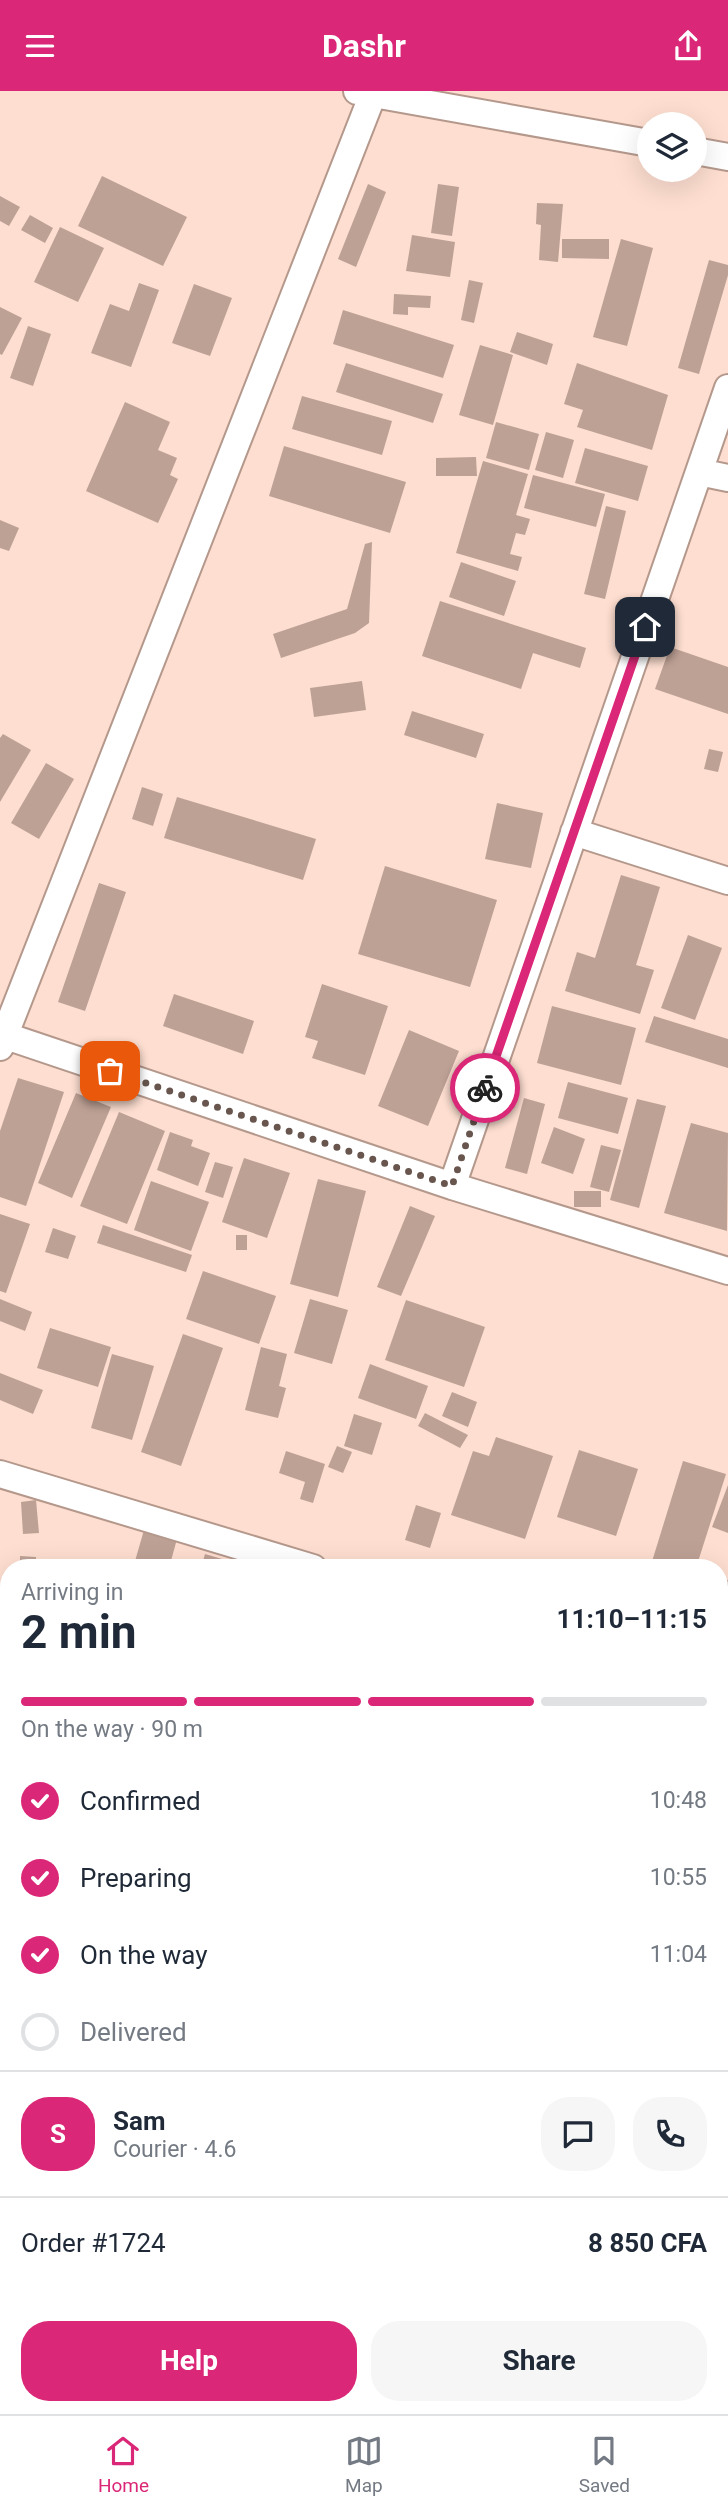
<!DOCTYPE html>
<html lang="en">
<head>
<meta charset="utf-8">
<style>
  :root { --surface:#fff; --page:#f6f6f7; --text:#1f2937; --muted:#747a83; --line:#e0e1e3; --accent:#db2777 }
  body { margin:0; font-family:Roboto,sans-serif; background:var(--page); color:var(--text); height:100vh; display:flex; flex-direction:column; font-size:26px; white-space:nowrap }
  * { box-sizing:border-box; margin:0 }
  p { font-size:23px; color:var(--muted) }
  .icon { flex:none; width:38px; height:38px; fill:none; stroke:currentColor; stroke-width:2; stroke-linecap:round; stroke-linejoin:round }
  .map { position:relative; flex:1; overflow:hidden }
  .panel { position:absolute; left:0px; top:1468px; width:728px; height:856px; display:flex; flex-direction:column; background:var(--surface); border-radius:28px 28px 0 0; box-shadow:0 7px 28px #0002 }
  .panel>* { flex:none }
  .controls { position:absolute; left:637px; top:21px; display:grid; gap:14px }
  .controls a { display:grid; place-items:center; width:70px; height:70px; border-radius:50%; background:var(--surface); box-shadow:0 7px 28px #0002; font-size:35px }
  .pin { position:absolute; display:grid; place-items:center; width:60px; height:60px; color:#fff; margin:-30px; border-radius:14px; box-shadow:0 4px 10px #0006 }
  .courier { position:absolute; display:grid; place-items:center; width:70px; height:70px; margin:-35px; border:5px solid #db2777; border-radius:50%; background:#fff; color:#222; box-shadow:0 2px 9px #0007 }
  .headline em { font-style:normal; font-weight:700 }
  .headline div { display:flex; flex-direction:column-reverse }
  .headline { display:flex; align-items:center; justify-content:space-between; height:119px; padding:0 21px }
  h1 { font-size:46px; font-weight:700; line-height:52px }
  .bar { display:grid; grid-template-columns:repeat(4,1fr); gap:10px 7px; align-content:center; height:84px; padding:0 21px }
  .bar i { height:9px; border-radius:5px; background:var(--line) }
  .bar .selected { background:var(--accent) }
  .bar p { grid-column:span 4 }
  .line { display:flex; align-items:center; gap:18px; padding:0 21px; border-top:2px solid var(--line) }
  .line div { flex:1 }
  .round { display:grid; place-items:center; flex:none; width:74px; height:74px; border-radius:28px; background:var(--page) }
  ol { padding:0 21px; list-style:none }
  li { display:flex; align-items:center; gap:21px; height:77px }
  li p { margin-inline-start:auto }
  li .icon { padding:7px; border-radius:50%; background:var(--accent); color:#fff; stroke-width:4 }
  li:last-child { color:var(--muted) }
  li i { width:38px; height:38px; border:4px solid var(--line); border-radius:50% }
  .primary-button { display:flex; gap:14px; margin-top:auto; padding:14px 21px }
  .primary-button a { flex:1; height:80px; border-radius:28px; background:var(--accent); color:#fff; font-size:28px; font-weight:700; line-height:80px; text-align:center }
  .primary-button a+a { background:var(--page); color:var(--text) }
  header { display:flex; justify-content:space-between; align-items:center; height:91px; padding:0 21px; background:var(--accent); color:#fff; font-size:32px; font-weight:700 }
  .tab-bar { display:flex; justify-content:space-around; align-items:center; height:98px; border-top:2px solid var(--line); background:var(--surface); font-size:19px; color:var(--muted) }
  .tab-bar a { display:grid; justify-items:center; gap:4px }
  .tab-bar .selected { color:var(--accent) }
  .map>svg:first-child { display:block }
  .building { fill:#bea195 }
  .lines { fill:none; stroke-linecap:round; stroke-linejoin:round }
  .minor-casing { stroke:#b5988c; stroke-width:30 }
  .minor { stroke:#fff; stroke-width:26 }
  .done { stroke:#68564e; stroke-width:7; stroke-dasharray:0 12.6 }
  .route { stroke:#db2777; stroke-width:9 }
</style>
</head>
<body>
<header><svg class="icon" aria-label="menu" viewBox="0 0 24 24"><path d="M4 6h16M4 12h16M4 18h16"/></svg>Dashr<svg class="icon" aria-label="share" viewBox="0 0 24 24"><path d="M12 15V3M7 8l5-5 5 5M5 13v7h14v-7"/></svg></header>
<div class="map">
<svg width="728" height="2323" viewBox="0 0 728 2323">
  <rect width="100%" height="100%" fill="#fdded0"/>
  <path class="building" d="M102 85 187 126 163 175 78 135Z
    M368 93 386 101 356 176 338 168Z
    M438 93 459 96 452 145 431 142Z
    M0 105 20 116 9 135 0 130Z
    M537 112 563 113 558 171 539 169 541 134 536 133Z
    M30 124 53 137 45 152 21 139Z
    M60 136 104 157 78 211 34 191Z
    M412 144 455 151 450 186 406 180Z
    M562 148H609V168L562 167Z
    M621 148 653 157 627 255 593 246Z
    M709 169 728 174V184L699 283 678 277Z
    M469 189 483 192 474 232 461 229Z
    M139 192 159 199 131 276 91 262 110 213 129 220Z
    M194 193 232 207 210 265 172 252Z
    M394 203 431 205 430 217 408 216V224L393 223Z
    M0 216 22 227 2 264 0 263Z
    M343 219 454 254 443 287 333 253Z
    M28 235 51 243 33 295 10 287Z
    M517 241 553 253 547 274 510 261Z
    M480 254 513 264 493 334 459 324Z
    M346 272 443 303 433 332 336 301Z
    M577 272 668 304 652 359 577 336 583 319 564 313Z
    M302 305 392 330 382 364 292 338Z
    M125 311 170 331 158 359 177 367 170 384 178 388 158 432 86 400Z
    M496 331 539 343 529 379 486 367Z
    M546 341 574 349 563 387 535 379Z
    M284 355 406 391 390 442 269 405Z
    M585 357 648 375 638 410 575 392Z
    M476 366 477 385H436V367Z
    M483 370 528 383 516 424 530 428 525 444 516 442 510 463 522 466 518 480 456 462Z
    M533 384 605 403 596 436 524 417Z
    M606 415 626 420 605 508 584 503Z
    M0 429 19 437 9 460 0 457Z
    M372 451 369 532 355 542 281 567 273 543 347 518 365 453Z
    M461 471 516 490 504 525 449 506Z
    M440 510 586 557 580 577 533 562 521 598 422 565Z
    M670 556 728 576V623L655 598Z
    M362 590 366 619 314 626 310 597Z
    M412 620 484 643 476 667 404 644Z
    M3 643 31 659 0 711V647Z
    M709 658 723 661 718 681 704 678Z
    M46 672 74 688 39 748 11 732Z
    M142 696 163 703 153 735 132 728Z
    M177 706 316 748 303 789 164 747Z
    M497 712 543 722 531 777 485 768Z
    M385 775 497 809 470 896 358 863Z
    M621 784 660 796 636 874 654 879 640 923 565 900 577 861 595 867Z
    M99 792 126 801 85 920 58 911Z
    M688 844 722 857 695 929 661 917Z
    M322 893 388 915 365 984 312 967 318 950 305 946Z
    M174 903 254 930 243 963 163 935Z
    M552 915 636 937 621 994 537 972Z
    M654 925 728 948V977L645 951Z
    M409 939 459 960 428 1035 378 1015Z
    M18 987 64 1001 26 1115 0 1106V1040Z
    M568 991 628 1007 618 1043 558 1027Z
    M76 1002 111 1016 72 1107 38 1092Z
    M524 1007 545 1013 527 1083 505 1077Z
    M637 1008 666 1015 639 1117 610 1109Z
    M119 1021 165 1040 127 1133 80 1115Z
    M691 1032 728 1042 727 1140 664 1122Z
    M554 1036 585 1048 573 1083 541 1072Z
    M170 1041 193 1049 191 1055 210 1062 198 1095 157 1079Z
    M601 1054 621 1059 609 1101 590 1096Z
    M244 1067 290 1082 267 1147 222 1131Z
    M215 1071 233 1076 223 1107 205 1101Z
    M318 1088 366 1100 338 1206 290 1193Z
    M151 1090 209 1111 191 1160 134 1139Z
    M574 1100H601V1116H574Z
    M410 1115 435 1125 401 1205 377 1196Z
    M0 1123 30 1133 6 1202 0 1200Z
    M103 1134 192 1164 186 1181 97 1152Z
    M53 1137 76 1145 68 1168 45 1161Z
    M236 1144H247V1159H236Z
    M203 1180 276 1205 259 1253 186 1228Z
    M0 1208 32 1221 25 1240 0 1230Z
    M310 1208 348 1219 332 1273 294 1262Z
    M406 1209 485 1236 464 1296 385 1269Z
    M50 1237 111 1256 98 1296 37 1277Z
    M183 1243 223 1257 181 1375 141 1361Z
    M261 1256 287 1263 279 1295 286 1297 278 1327 245 1319Z
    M112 1263 154 1275 132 1349 91 1337Z
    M370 1273 428 1295 416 1328 358 1307Z
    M0 1282 43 1299 33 1323 0 1309Z
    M452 1301 477 1311 468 1336 442 1325Z
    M425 1322 468 1344 460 1357 418 1335Z
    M354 1323 382 1332 372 1364 344 1355Z
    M496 1346 553 1365 525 1448 451 1424 473 1360 489 1365Z
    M337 1355 352 1361 343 1382 328 1376Z
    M579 1359 638 1378 616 1445 557 1426Z
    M286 1360 325 1373 313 1412 300 1408 305 1391 279 1382Z
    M683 1370 726 1383 696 1477H650Z
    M728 1394V1442L712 1436Z
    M36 1409 39 1442 23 1443 21 1411Z
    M416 1414 441 1422 430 1457 405 1449Z
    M144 1439 177 1448 169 1477H133Z
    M205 1463 229 1470 227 1477H201Z
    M20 1465 36 1466V1477H20Z
    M719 1487 728 1489 727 1564 719 1562Z
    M719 1643 728 1645 727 1708 719 1706Z
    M8 1858H9V1950L0 1947V1881Z
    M721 1943 728 1946V1993L719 2013Z
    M3 1994 9 1995V2039L0 2036V2023L3 2024 8 2012 0 2009Z
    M0 2056 9 2058V2075L0 2073Z
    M0 2113 9 2116V2163L0 2161Z
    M727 2288 728 2323H717L719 2315Z
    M0 2308 9 2311V2315H23L46 2323H0Z
    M502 2315H583L581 2323H499Z
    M675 2315H705L702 2323H673Z"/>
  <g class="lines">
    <defs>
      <path id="minor" d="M357 0 649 52
        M695 60 728 66
        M699 381 728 387
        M574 741 728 790
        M0 943 452 1095 728 1180
        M0 956 373 3
        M452 1095 728 297
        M0 1383 313 1477
        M719 1601 728 1604
        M0 1765 9 1768
        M719 2081 728 2084
        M0 2272 9 2275
        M132 2315 156 2323
        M353 2323 356 2315"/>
    </defs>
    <use href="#minor" class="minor-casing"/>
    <use href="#minor" class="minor"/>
  </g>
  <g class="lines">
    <path class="done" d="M110 980 452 1095 485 997"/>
    <path class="route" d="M485 997 645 536"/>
  </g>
</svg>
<div class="controls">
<a><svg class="icon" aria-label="layers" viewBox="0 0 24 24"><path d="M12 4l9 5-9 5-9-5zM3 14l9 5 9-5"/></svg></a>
</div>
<div class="pin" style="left:110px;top:980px;background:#ea580c"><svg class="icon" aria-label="bag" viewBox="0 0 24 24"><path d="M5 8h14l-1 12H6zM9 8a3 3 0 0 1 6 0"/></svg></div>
<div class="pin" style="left:645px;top:536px;background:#1f2937"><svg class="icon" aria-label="home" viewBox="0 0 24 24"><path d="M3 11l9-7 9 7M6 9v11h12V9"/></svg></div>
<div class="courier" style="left:485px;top:997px"><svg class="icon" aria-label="bike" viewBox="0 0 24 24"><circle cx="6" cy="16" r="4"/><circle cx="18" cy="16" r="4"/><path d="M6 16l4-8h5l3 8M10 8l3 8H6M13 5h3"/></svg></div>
<section class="panel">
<div class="headline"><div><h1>2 min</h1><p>Arriving in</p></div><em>11:10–11:15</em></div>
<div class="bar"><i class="selected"></i><i class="selected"></i><i class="selected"></i><i></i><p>On the way · 90 m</p></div>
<ol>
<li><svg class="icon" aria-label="check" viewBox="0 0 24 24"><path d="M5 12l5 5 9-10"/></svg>Confirmed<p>10:48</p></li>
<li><svg class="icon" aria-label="check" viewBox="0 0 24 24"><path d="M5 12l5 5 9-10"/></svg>Preparing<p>10:55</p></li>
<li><svg class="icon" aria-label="check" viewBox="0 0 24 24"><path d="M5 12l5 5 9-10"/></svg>On the way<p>11:04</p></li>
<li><i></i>Delivered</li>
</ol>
<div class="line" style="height:126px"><b class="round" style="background:var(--accent);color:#fff">S</b><div><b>Sam</b><p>Courier · 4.6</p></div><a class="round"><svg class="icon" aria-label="chat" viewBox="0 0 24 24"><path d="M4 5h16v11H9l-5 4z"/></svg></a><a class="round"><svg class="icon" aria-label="phone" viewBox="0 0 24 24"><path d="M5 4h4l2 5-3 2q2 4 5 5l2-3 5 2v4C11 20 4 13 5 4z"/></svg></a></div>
<div class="line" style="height:91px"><div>Order #1724</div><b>8 850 CFA</b></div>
<div class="primary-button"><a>Help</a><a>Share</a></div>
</section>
</div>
<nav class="tab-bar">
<a class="selected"><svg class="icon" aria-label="home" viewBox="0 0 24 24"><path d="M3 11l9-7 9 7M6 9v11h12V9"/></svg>Home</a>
<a><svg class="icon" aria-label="map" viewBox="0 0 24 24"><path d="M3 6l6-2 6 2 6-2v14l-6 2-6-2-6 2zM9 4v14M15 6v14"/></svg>Map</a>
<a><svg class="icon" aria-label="saved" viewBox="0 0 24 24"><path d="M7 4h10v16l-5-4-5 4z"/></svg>Saved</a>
</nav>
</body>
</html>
